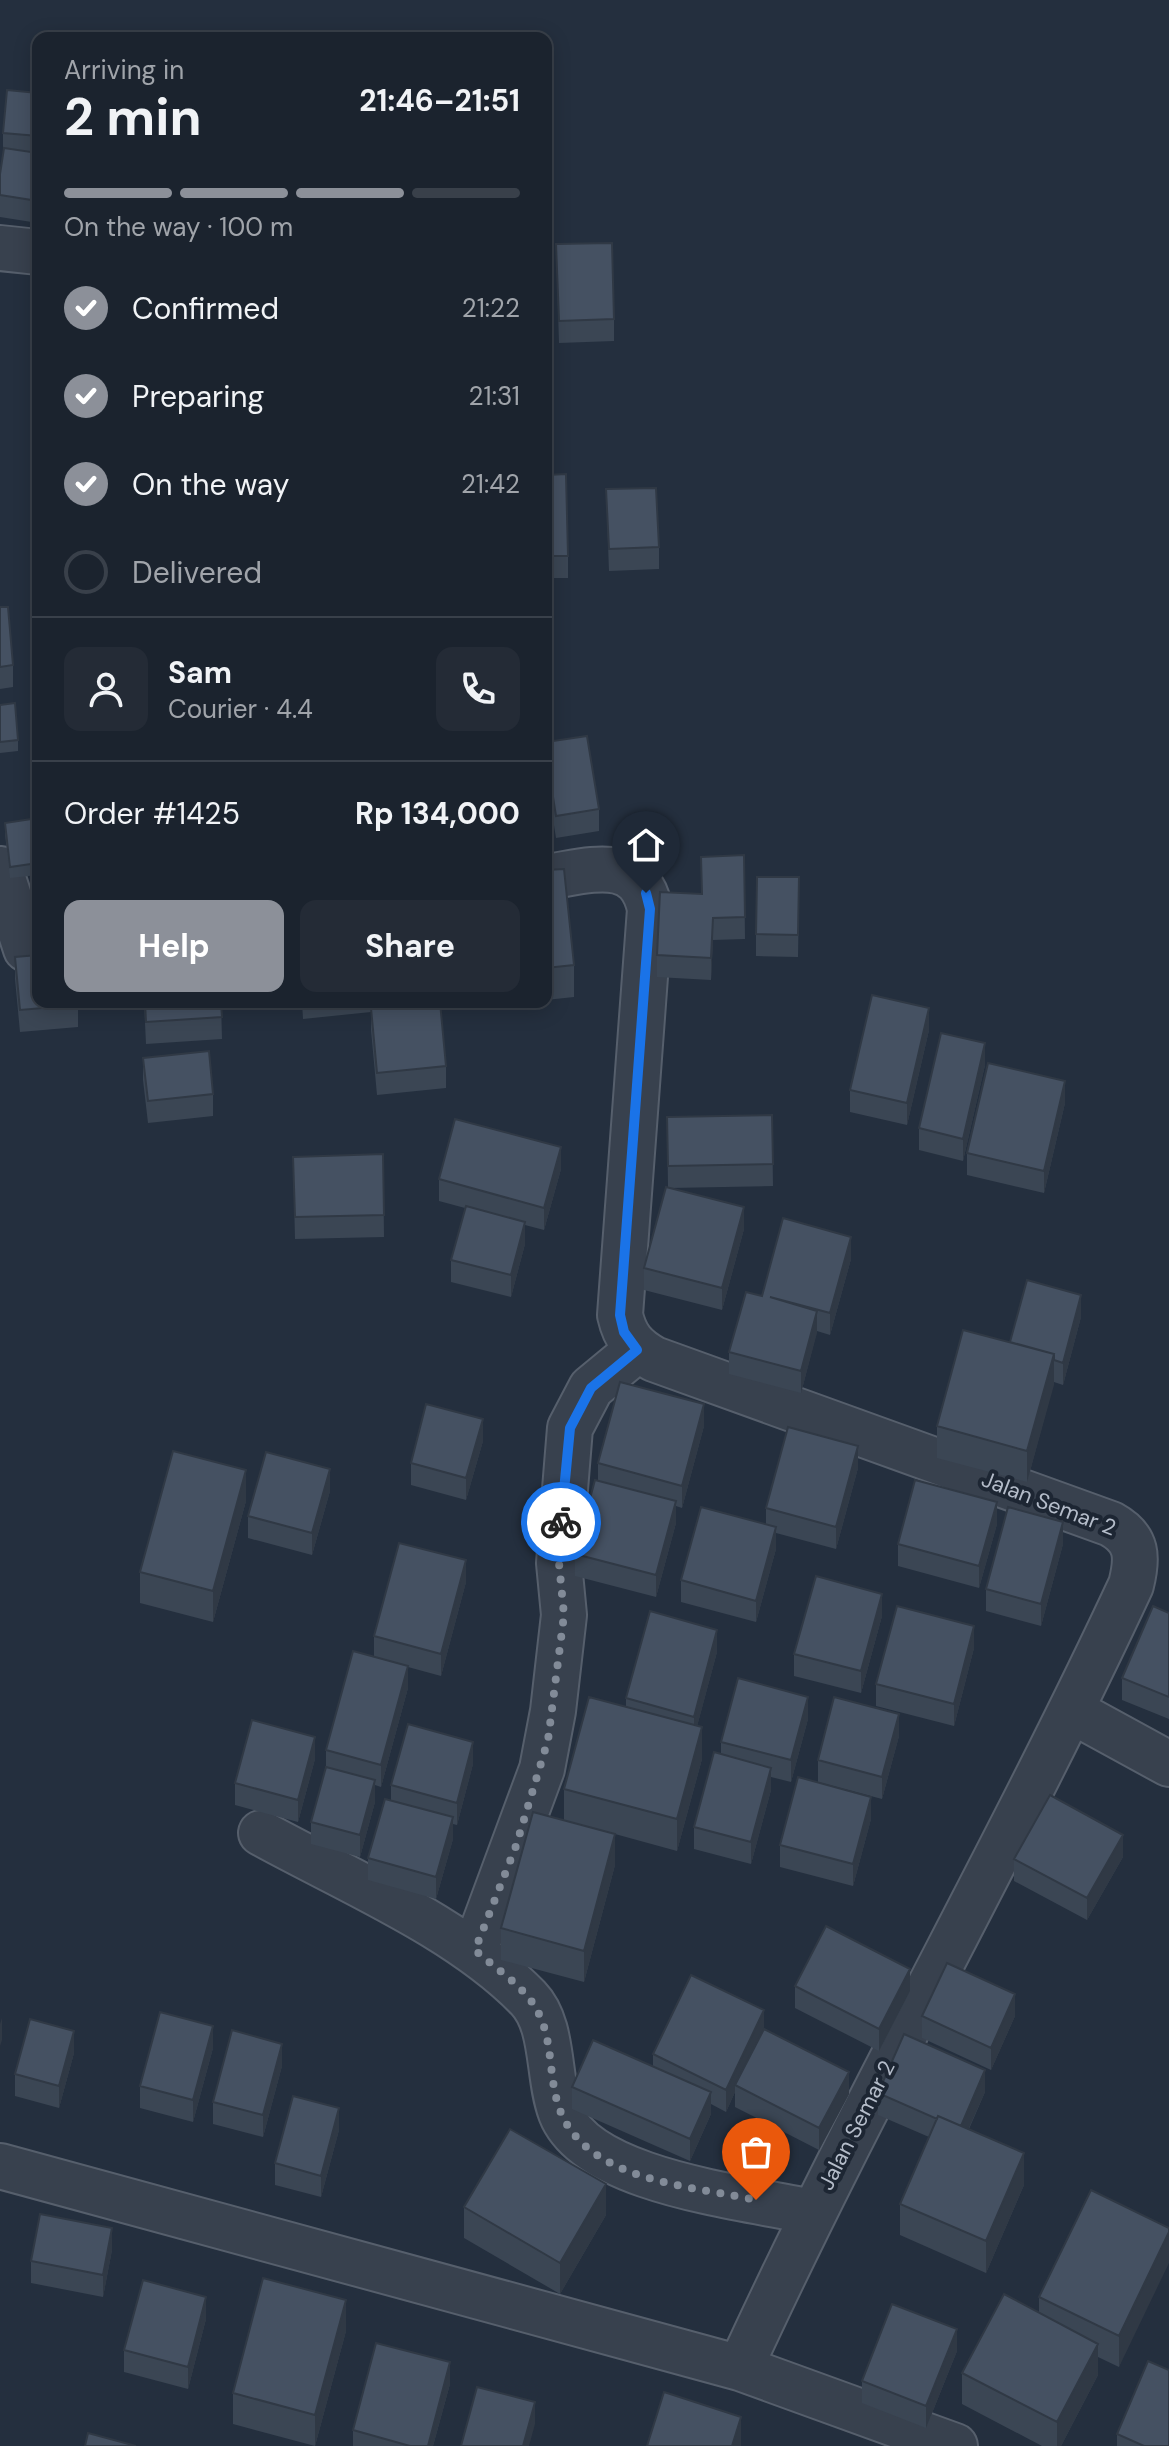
<!DOCTYPE html>
<html lang="en">
<head>
<meta charset="utf-8">
<style>
  :root { --surface:#1b232e; --page:#242b36; --text:#f1f3f6; --muted:#a0a4aa; --line:#39404a; --accent:#8c9099 }
  body { margin:0; font-family:"DM Sans",sans-serif; background:var(--page); color:var(--text); height:100vh; display:flex; flex-direction:column; font-size:30px; white-space:nowrap }
  * { box-sizing:border-box; margin:0 }
  p { font-size:26px; color:var(--muted) }
  .icon { flex:none; width:44px; height:44px; fill:none; stroke:currentColor; stroke-width:2; stroke-linecap:round; stroke-linejoin:round }
  .map { position:relative; flex:1; overflow:hidden }
  .panel { position:absolute; left:32px; top:32px; width:520px; height:976px; display:flex; flex-direction:column; background:var(--surface); border-radius:16px; box-shadow:0 4px 20px #0003,0 0 0 2px var(--line) }
  .panel>* { flex:none }
  .pin { position:absolute; display:grid; place-items:center; width:68px; height:68px; color:#fff; margin:-82px -34px; border-radius:50% 50% 50% 0; rotate:-45deg; box-shadow:0 0 8px #0007 }
  .pin .icon { rotate:45deg }
  .courier { position:absolute; display:grid; place-items:center; width:80px; height:80px; margin:-40px; border:6px solid #1a73e8; border-radius:50%; background:#fff; color:#222; box-shadow:0 2px 10px #0007 }
  .summary em { font-style:normal; font-weight:700 }
  .summary div { display:flex; flex-direction:column-reverse }
  .summary { display:flex; align-items:center; justify-content:space-between; height:136px; padding:0 32px }
  h1 { font-size:52px; font-weight:700; line-height:60px }
  .bar { display:grid; grid-template-columns:repeat(4,1fr); gap:12px 8px; align-content:center; height:96px; padding:0 32px }
  .bar i { height:10px; border-radius:6px; background:var(--line) }
  .bar .active { background:var(--accent) }
  .bar p { grid-column:span 4 }
  .line { display:flex; align-items:center; gap:20px; padding:0 32px; border-top:2px solid var(--line) }
  .line div { flex:1 }
  .round { display:grid; place-items:center; flex:none; width:84px; height:84px; border-radius:16px; background:var(--page) }
  ol { padding:0 32px; list-style:none }
  li { display:flex; align-items:center; gap:24px; height:88px }
  li p { margin-inline-start:auto }
  li .icon { padding:8px; border-radius:50%; background:var(--accent); color:#fff; stroke-width:4 }
  li:last-child { color:var(--muted) }
  li i { width:44px; height:44px; border:4px solid var(--line); border-radius:50% }
  .action { display:flex; gap:16px; margin-top:auto; padding:16px 32px }
  .action a { flex:1; height:92px; border-radius:16px; background:var(--accent); color:#fff; font-size:32px; font-weight:700; line-height:92px; text-align:center }
  .action a+a { background:var(--page); color:var(--text) }
  .map>svg:first-child { display:block }
  .lines { fill:none; stroke-linecap:round; stroke-linejoin:round }
  .minor-casing { stroke:#565f6c; stroke-width:48 }
  .minor { stroke:#38414e; stroke-width:44 }
  .wall { fill:#3b4654 }
  .shaded-wall { fill:#303945 }
  .building { fill:#455162; stroke:#303945; stroke-width:2 }
  .done { stroke:#828b98; stroke-width:8; stroke-dasharray:0 14.4 }
  .route { stroke:#1a73e8; stroke-width:10 }
  .labels { text-anchor:middle; stroke-width:8; stroke-linejoin:round; paint-order:stroke }
  .street-label { font-size:22px; fill:#b4bcc9; stroke:#1d2633 }
</style>
</head>
<body>
<div class="map">
<svg width="1169" height="2446" viewBox="0 0 1169 2446">
  <rect width="100%" height="100%" fill="#242f3e"/>
  <g class="lines">
    <defs>
      <path id="minor" d="M0 248 38 252
        M0 869 26 949
        M546 877C589 871 638 853 650 909L620 1315C625 1337 634 1348 654 1359L1111 1524C1138 1539 1138 1557 1131 1585 1008 1849 862 2102 740 2368
        M1072 1711 1169 1764
        M261 1833C348 1881 459 1927 528 1998 555 2026 547 2077 561 2113 588 2182 746 2197 811 2212
        M475 1950 542 1769 553 1711 564 1615 559 1563 570 1428 591 1388 637 1350
        M0 2166 740 2368 955 2446"/>
    </defs>
    <use href="#minor" class="minor-casing"/>
    <use href="#minor" class="minor"/>
  </g>
  <path class="wall" d="M38 93V223L0 217V174L3 155V133Z
    M556 244 614 319V341L559 343Z
    M546 475 568 556V578H546Z
    M606 489 659 547V569L609 571Z
    M0 607 13 665V687L0 689Z
    M0 705 18 740V751L0 753Z
    M546 742 599 809V831L556 838 546 775Z
    M38 818V875L10 878 5 834V823Z
    M744 855 745 939 713 940 711 980 657 977V955L701 894Z
    M546 870 574 965V997L546 1000Z
    M799 899 798 957 756 956V934Z
    M15 957 78 1002V1027L20 1032 15 979Z
    M144 1002H221L222 1039 146 1044Z
    M302 1002H440L446 1066V1088L377 1095 371 1030V1012L303 1019Z
    M482 1002H521L482 1006Z
    M929 1030 907 1125 850 1112V1090Z
    M143 1058 213 1094V1116L148 1123 143 1080Z
    M985 1065 963 1161 919 1150V1128Z
    M1065 1103 1044 1193 967 1175V1153Z
    M772 1115 773 1186 670 1188 744 1229 722 1310 644 1290V1268L668 1187 667 1117Z
    M383 1154 384 1237 295 1239 293 1157Z
    M561 1169 544 1230 525 1225V1244L511 1297 451 1282V1260L465 1208 439 1201V1179Z
    M851 1259 830 1335 817 1331 801 1393 729 1374V1352L762 1296Z
    M1081 1317 1063 1385 1054 1382 1027 1482 937 1458V1426L1010 1342Z
    M704 1426 682 1508 676 1506V1523L656 1597 575 1576V1554L598 1480V1463Z
    M483 1441 466 1500 411 1485V1463Z
    M858 1468 836 1549 776 1533V1549L756 1622 681 1602V1580L766 1524V1508Z
    M330 1491 312 1555 248 1538V1516Z
    M246 1501 213 1622 140 1603V1572Z
    M997 1524 979 1588 898 1566V1544Z
    M1063 1544 1041 1626 986 1611V1589Z
    M466 1582 441 1676 408 1667V1688L381 1787 375 1785V1802L360 1857 311 1844V1822L326 1767V1750L374 1657V1636Z
    M1169 1613V1719L1122 1700V1678Z
    M882 1616 861 1693 794 1676V1654Z
    M974 1648 954 1726 876 1706V1684Z
    M717 1652 697 1726 702 1759 677 1851 615 1834V1865L584 1982 501 1960V1928L564 1820V1789L626 1707V1698Z
    M808 1719 791 1782 771 1777V1790L751 1864 694 1849V1827L721 1754V1742Z
    M899 1736 882 1799 818 1782V1760Z
    M315 1759 298 1822 235 1805V1783Z
    M473 1764 457 1825 453 1824V1839L436 1899 368 1880V1858L391 1801V1785Z
    M871 1819 853 1886 780 1867V1845Z
    M1123 1857 1087 1920 1014 1881V1859Z
    M795 1986 910 1991 879 2051 795 2008Z
    M922 2016H1015L991 2070 922 2038Z
    M764 2029 849 2094 819 2150 735 2107V2092L726 2112 711 2104V2114L690 2161 572 2109V2087L653 2067V2054Z
    M213 2048 193 2122 140 2108V2086Z
    M74 2053 59 2108 15 2096V2074Z
    M282 2066 263 2137 213 2124V2102Z
    M985 2092 969 2129 1024 2185 986 2273 900 2235V2204L929 2137 878 2115V2093Z
    M339 2130 321 2197 275 2185V2163Z
    M464 2207 606 2215 560 2294 464 2238Z
    M1169 2228 1119 2367 1098 2357V2375L1061 2446H1042L962 2404V2373L1039 2312V2297Z
    M112 2250 103 2297 31 2283V2261Z
    M206 2319 188 2389 124 2372V2350Z
    M346 2331 315 2446 233 2424V2393Z
    M957 2351 926 2428 862 2403V2381Z
    M450 2384 433 2446H353V2430Z
    M1117 2434 1169 2446H1117Z"/>
  <path class="shaded-wall" d="M713 918V940L711 980V958Z
    M929 1008V1030L907 1125V1103Z
    M985 1043V1065L963 1161V1139Z
    M1065 1081V1103L1044 1193V1171Z
    M561 1147V1169L544 1230V1208Z
    M744 1207V1229L722 1310V1288Z
    M525 1222V1244L511 1297V1275Z
    M851 1237V1259L830 1335V1313Z
    M1081 1295V1317L1063 1385V1363Z
    M817 1311V1333L801 1393V1371Z
    M1054 1354V1385L1027 1482V1451Z
    M704 1404V1426L682 1508V1486Z
    M483 1419V1441L466 1500V1478Z
    M858 1446V1468L836 1549V1527Z
    M330 1469V1491L312 1555V1533Z
    M246 1470V1501L213 1622V1591Z
    M676 1501V1523L656 1597V1575Z
    M997 1502V1524L979 1588V1566Z
    M1063 1522V1544L1041 1626V1604Z
    M776 1527V1549L756 1622V1601Z
    M466 1560V1582L441 1676V1654Z
    M882 1594V1616L861 1693V1671Z
    M974 1626V1648L954 1726V1704Z
    M717 1630V1652L694 1738V1717Z
    M408 1666V1688L381 1787V1765Z
    M808 1697V1719L791 1782V1760Z
    M899 1714V1736L882 1799V1777Z
    M702 1727V1759L677 1851V1819Z
    M315 1737V1759L298 1822V1800Z
    M473 1742V1764L457 1825V1803Z
    M771 1768V1790L751 1864V1842Z
    M375 1780V1802L360 1857V1835Z
    M871 1797V1819L853 1886V1864Z
    M453 1817V1839L436 1899V1877Z
    M615 1834V1865L584 1982V1951Z
    M1123 1835V1857L1087 1920V1898Z
    M910 1969V1991L879 2051V2029Z
    M1015 1994V2016L991 2070V2048Z
    M764 2010V2032L735 2085V2092L726 2112V2090Z
    M2 2018V2040L0 2046V2024Z
    M213 2026V2048L193 2122V2100Z
    M74 2031V2053L59 2108V2086Z
    M282 2044V2066L263 2137V2115Z
    M985 2070V2092L959 2150V2128Z
    M849 2072V2094L819 2150V2128Z
    M711 2092V2114L690 2161V2139Z
    M339 2108V2130L321 2197V2176Z
    M1024 2153V2185L986 2273V2241Z
    M606 2184V2215L560 2294V2263Z
    M112 2228V2250L103 2297V2275Z
    M1169 2232V2263L1119 2367V2336Z
    M206 2297V2319L188 2389V2367Z
    M346 2300V2331L315 2446V2415Z
    M957 2329V2351L926 2428V2406Z
    M1098 2344V2375L1061 2446H1057V2422Z
    M450 2362V2384L433 2446H428Z
    M535 2402V2424L529 2446H523Z
    M741 2417V2446H732Z"/>
  <path class="building" d="M7 90 38 93V136L3 133Z
    M4 148 38 153V201L0 195V174Z
    M612 243 614 319 559 321 556 244Z
    M566 474 568 556H546V475Z
    M656 488 659 547 609 549 606 489Z
    M0 607H8L13 665 0 667Z
    M15 703 18 740 0 742V705Z
    M587 736 599 809 556 816 546 753V742Z
    M38 818V863L10 867 5 823Z
    M744 855 745 917 713 918 711 958 657 955 660 892 702 894 701 857Z
    M564 869 574 965 546 968V870Z
    M757 877H799L798 935 756 934Z
    M38 955V1002H78V1005L20 1010 15 957Z
    M872 995 929 1008 907 1103 850 1090Z
    M145 1002H221L222 1017 146 1022Z
    M431 1002H440L446 1066 377 1073 371 1008Z
    M941 1033 985 1043 963 1139 919 1128Z
    M209 1051 213 1094 148 1101 143 1058Z
    M988 1063 1065 1081 1044 1171 967 1153Z
    M772 1115 773 1164 668 1166 667 1117Z
    M455 1119 561 1147 544 1208 439 1179Z
    M383 1154 384 1215 295 1217 293 1157Z
    M666 1187 744 1207 722 1288 644 1268Z
    M466 1206 525 1222 511 1275 451 1260Z
    M783 1218 851 1237 830 1313 770 1297 817 1311 801 1371 729 1352 746 1292 762 1296Z
    M1027 1280 1081 1295 1063 1363 1054 1360V1354L1010 1342Z
    M963 1330 1054 1354 1027 1451 937 1426Z
    M620 1382 704 1404 682 1486 598 1463Z
    M426 1404 483 1419 466 1478 411 1463Z
    M788 1427 858 1446 836 1527 766 1508Z
    M173 1451 246 1470 213 1591 140 1572Z
    M266 1452 330 1469 312 1533 248 1516Z
    M595 1480 676 1501 656 1575 575 1554Z
    M915 1480 997 1502 979 1566 898 1544Z
    M701 1507 776 1527 756 1601 681 1580Z
    M1008 1507 1063 1522 1041 1604 986 1589Z
    M399 1543 466 1560 441 1654 374 1636Z
    M816 1576 882 1594 861 1671 794 1654Z
    M897 1606 974 1626 954 1704 876 1684Z
    M1153 1606 1169 1613V1697L1122 1678Z
    M650 1611 717 1630 694 1717 626 1698Z
    M353 1651 408 1666 381 1765 326 1750Z
    M738 1678 808 1697 791 1760 721 1742Z
    M589 1697 702 1727 677 1819 564 1789Z
    M834 1697 899 1714 882 1777 818 1760Z
    M252 1720 315 1737 298 1800 235 1783Z
    M408 1724 473 1742 457 1803 391 1785Z
    M714 1752 771 1768 751 1842 694 1827Z
    M326 1767 375 1780 360 1835 311 1822Z
    M798 1777 871 1797 853 1864 780 1845Z
    M1050 1795 1123 1835 1087 1898 1014 1859Z
    M385 1799 453 1817 436 1877 368 1858Z
    M533 1812 615 1834 584 1951 501 1928Z
    M826 1926 910 1969 879 2029 795 1986Z
    M947 1963 1015 1994 991 2048 922 2016Z
    M691 1975 764 2010 726 2090 653 2054Z
    M160 2012 213 2026 193 2100 140 2086Z
    M30 2019 74 2031 59 2086 15 2074Z
    M764 2029 849 2072 819 2128 735 2085Z
    M232 2030 282 2044 263 2115 213 2102Z
    M904 2034 985 2070 961 2126 938 2116 937 2119 878 2093Z
    M593 2040 711 2092 690 2139 572 2087Z
    M293 2096 339 2108 321 2176 275 2163Z
    M938 2116 1024 2153 986 2241 900 2204Z
    M510 2129 606 2184 560 2263 464 2207Z
    M1091 2190 1169 2228V2232L1119 2336 1039 2297Z
    M40 2214 112 2228 103 2275 31 2261Z
    M263 2278 346 2300 315 2415 233 2393Z
    M143 2280 206 2297 188 2367 124 2350Z
    M1004 2294 1098 2344 1057 2422 962 2373Z
    M892 2304 957 2329 926 2406 862 2381Z
    M376 2343 450 2362 428 2446H410L353 2430Z
    M1148 2361 1169 2370V2446H1144L1117 2434Z
    M477 2387 535 2402 523 2446H461Z
    M664 2392 741 2417 732 2446H647Z
    M88 2433 136 2446H85Z"/>
  <g class="lines">
    <path class="done" d="M561 1522 559 1563 564 1615 548 1740 516 1846 475 1950C495 1968 528 1989 539 2014 556 2049 546 2093 568 2126 605 2183 697 2187 756 2200"/>
    <path class="route" d="M561 1522 570 1428 591 1388 637 1350 624 1332 620 1315 650 909 646 893"/>
  </g>
  <g class="labels">
    <g class="street-label">
      <text transform="translate(1049 1503) rotate(21)" y="8">Jalan Semar 2</text>
      <text transform="translate(856 2125) rotate(-63)" y="8">Jalan Semar 2</text>
    </g>
  </g>
</svg>
<div class="pin" style="left:756px;top:2200px;background:#ea580c"><svg class="icon" aria-label="bag" viewBox="0 0 24 24"><path d="M5 8h14l-1 12H6zM9 8a3 3 0 0 1 6 0"/></svg></div>
<div class="pin" style="left:646px;top:893px;background:#1f2937"><svg class="icon" aria-label="home" viewBox="0 0 24 24"><path d="M3 11l9-7 9 7M6 9v11h12V9"/></svg></div>
<div class="courier" style="left:561px;top:1522px"><svg class="icon" aria-label="bike" viewBox="0 0 24 24"><circle cx="6" cy="16" r="4"/><circle cx="18" cy="16" r="4"/><path d="M6 16l4-8h5l3 8M10 8l3 8H6M13 5h3"/></svg></div>
<section class="panel">
<div class="summary"><div><h1>2 min</h1><p>Arriving in</p></div><em>21:46–21:51</em></div>
<div class="bar"><i class="active"></i><i class="active"></i><i class="active"></i><i></i><p>On the way · 100 m</p></div>
<ol>
<li><svg class="icon" aria-label="check" viewBox="0 0 24 24"><path d="M5 12l5 5 9-10"/></svg>Confirmed<p>21:22</p></li>
<li><svg class="icon" aria-label="check" viewBox="0 0 24 24"><path d="M5 12l5 5 9-10"/></svg>Preparing<p>21:31</p></li>
<li><svg class="icon" aria-label="check" viewBox="0 0 24 24"><path d="M5 12l5 5 9-10"/></svg>On the way<p>21:42</p></li>
<li><i></i>Delivered</li>
</ol>
<div class="line" style="height:144px"><a class="round"><svg class="icon" aria-label="person" viewBox="0 0 24 24"><circle cx="12" cy="8" r="4"/><path d="M4 21q1-7 8-7t8 7"/></svg></a><div><b>Sam</b><p>Courier · 4.4</p></div><a class="round"><svg class="icon" aria-label="phone" viewBox="0 0 24 24"><path d="M5 4h4l2 5-3 2q2 4 5 5l2-3 5 2v4C11 20 4 13 5 4z"/></svg></a></div>
<div class="line" style="height:104px"><div>Order #1425</div><b>Rp 134,000</b></div>
<div class="action"><a>Help</a><a>Share</a></div>
</section>
</div>
</body>
</html>
